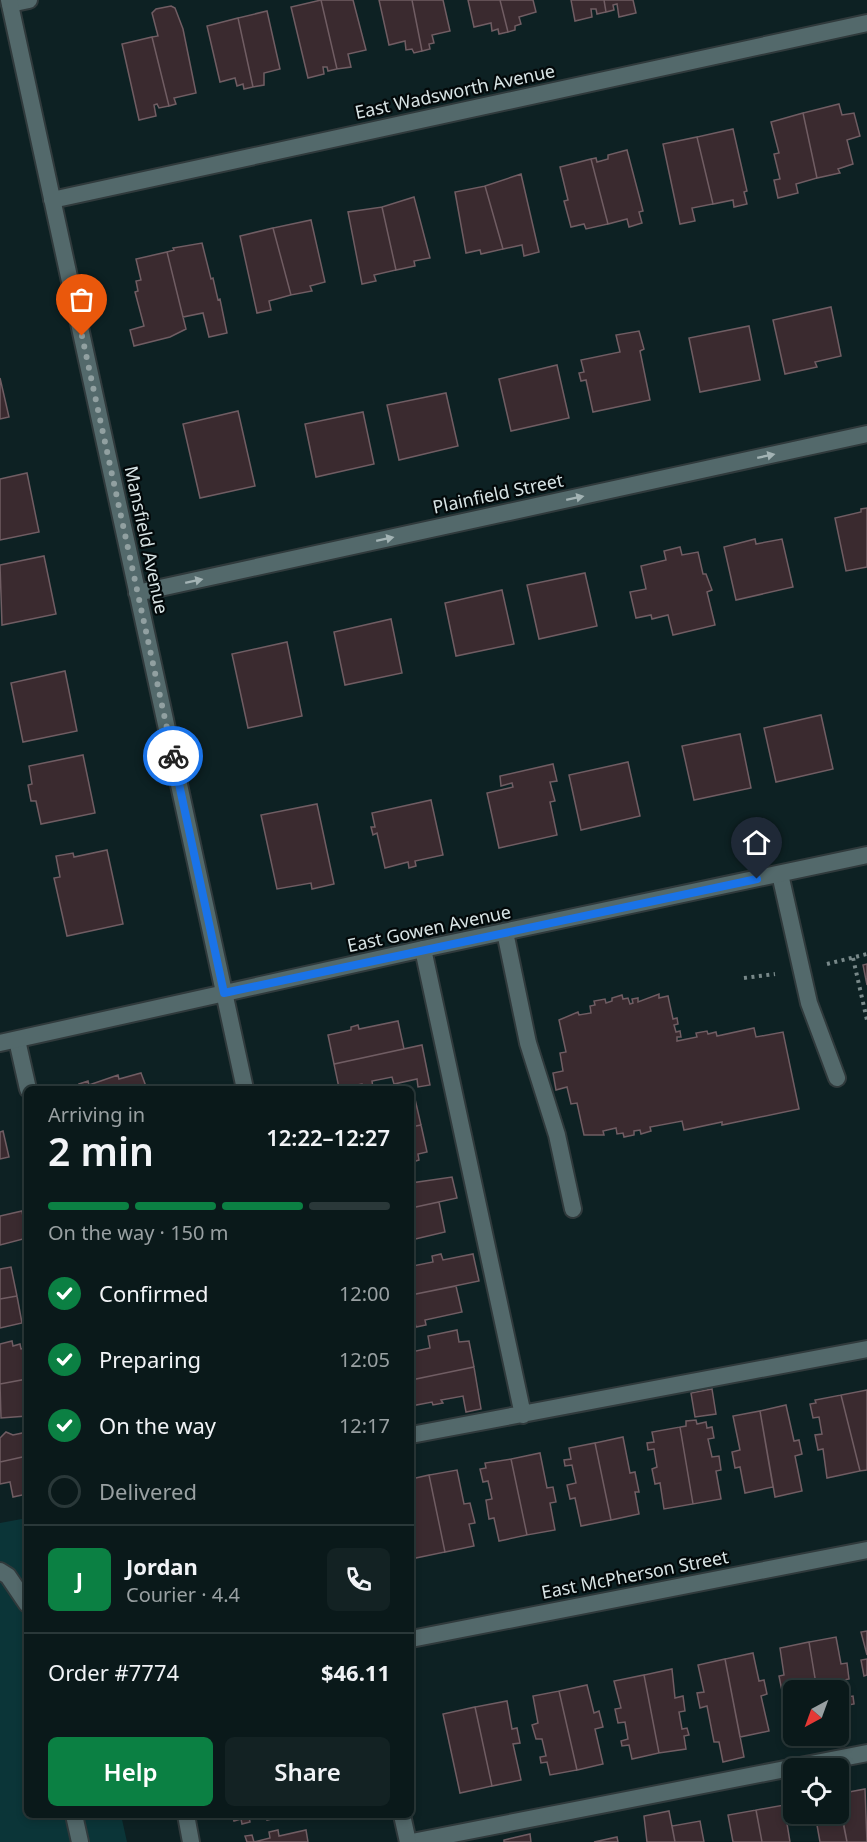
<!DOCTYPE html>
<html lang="en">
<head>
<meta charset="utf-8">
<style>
  :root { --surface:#0a191a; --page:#132223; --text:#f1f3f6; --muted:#99a0a2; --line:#2a3839; --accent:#0b8043 }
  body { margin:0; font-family:"Noto Sans",sans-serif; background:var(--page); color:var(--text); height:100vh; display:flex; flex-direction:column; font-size:22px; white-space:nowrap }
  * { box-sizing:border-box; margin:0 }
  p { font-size:20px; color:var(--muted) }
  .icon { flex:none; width:33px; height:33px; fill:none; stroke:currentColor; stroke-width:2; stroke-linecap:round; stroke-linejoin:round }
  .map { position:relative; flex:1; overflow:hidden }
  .drawer { position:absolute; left:24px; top:1086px; width:390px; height:732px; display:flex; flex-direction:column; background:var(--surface); border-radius:9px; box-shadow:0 3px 9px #0003,0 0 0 2px var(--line) }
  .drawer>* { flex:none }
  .needle { width:39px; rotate:221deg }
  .tools { position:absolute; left:783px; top:1680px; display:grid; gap:12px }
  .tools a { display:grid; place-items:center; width:66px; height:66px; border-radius:9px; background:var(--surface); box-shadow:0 3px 9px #0003,0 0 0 2px var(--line); font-size:30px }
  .pin { position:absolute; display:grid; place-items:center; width:51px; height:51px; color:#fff; margin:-62px -26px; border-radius:50% 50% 50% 0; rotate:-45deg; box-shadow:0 0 6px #0007 }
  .pin .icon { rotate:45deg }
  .courier { position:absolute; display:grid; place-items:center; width:60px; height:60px; margin:-30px; border:4px solid #1a73e8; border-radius:50%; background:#fff; color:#222; box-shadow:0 2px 8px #0007 }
  .summary em { font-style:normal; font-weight:600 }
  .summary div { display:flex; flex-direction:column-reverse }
  .summary { display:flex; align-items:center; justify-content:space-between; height:102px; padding:0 24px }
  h1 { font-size:39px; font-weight:600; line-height:45px }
  .bar { display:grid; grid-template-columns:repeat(4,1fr); gap:9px 6px; align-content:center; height:72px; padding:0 24px }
  .bar i { height:8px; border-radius:4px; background:var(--line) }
  .bar .active { background:var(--accent) }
  .bar p { grid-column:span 4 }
  .line { display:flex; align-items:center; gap:15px; padding:0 24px; border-top:2px solid var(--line) }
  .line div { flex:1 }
  .round { display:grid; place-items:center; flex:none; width:63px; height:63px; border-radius:9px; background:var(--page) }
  ol { padding:0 24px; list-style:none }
  li { display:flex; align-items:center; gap:18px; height:66px }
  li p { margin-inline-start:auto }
  li .icon { padding:6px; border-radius:50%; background:var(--accent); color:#fff; stroke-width:4 }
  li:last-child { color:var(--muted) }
  li i { width:33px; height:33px; border:3px solid var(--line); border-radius:50% }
  .primary-button { display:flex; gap:12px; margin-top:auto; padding:12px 24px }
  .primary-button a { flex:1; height:69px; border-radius:9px; background:var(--accent); color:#fff; font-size:24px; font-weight:600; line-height:69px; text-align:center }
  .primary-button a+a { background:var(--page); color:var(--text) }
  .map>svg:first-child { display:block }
  .green { fill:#0b3538 }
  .building { fill:#3a2a2f; stroke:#705d63; stroke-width:1.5 }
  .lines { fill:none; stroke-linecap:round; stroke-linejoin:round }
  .service-casing { stroke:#303a3c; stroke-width:20 }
  .minor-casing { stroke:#303a3c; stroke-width:20 }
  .path { stroke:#788889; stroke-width:4; stroke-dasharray:3 4.5; stroke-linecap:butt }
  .service { stroke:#53696b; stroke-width:16 }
  .minor { stroke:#53696b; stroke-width:16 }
  .oneway { fill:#a3b3b4 }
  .done { stroke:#91a0a1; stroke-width:6; stroke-dasharray:0 10.8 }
  .route { stroke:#1a73e8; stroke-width:8 }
  .labels { text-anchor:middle; stroke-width:4.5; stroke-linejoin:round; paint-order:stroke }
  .street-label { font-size:18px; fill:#d8e4e5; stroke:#03090a }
</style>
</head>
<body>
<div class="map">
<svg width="867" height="1842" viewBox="0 0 867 1842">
  <rect width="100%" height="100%" fill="#0d2123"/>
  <path class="green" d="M27 1518V1815H121L127 1842H0V1523Z"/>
  <path class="building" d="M321 0 337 69 328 71 327 67H323L324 74 308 78 291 7Z
    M321 0H353L366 50 348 54 351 67 337 69Z
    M379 0H412L422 51 414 53 412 49 406 50 405 41 389 45Z
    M412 0H443L450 31 432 35 434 43 429 44 430 49 422 51Z
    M468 0H500L508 32 499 34 498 29 492 31 491 23 474 27Z
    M500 0H533L536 12 519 17 521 24 515 26V30L508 32Z
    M571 0H604L606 12 597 14 596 9H591L592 17 575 21Z
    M604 0H633L636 13 619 17 617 4 613 5 614 10 606 12Z
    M171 6 175 8 183 29 196 93 174 98 176 104 169 106 152 37 158 36 152 13 156 9Z
    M267 11 280 69 264 73V85L253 87 238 18Z
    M238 18 253 87 244 89 243 84 237 86 235 78 220 82 207 26Z
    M152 37 169 106 159 108 157 104 154 105 156 116 139 120 122 44Z
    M839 104 842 115 854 113 860 136 847 140 853 164 838 169 840 173 817 178 803 113Z
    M803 113 817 178 796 184 798 193 778 198 774 180 780 179 774 154 779 153 771 122Z
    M733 129 747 191 744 192 747 204 734 207 733 200 713 204 697 137Z
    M697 137 713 204 692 208 695 221 680 224 663 144Z
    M627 150 643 211 639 212 642 223 629 227 627 219 608 224 591 159 596 158 597 162 608 159V155Z
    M591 159 608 224 586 229 584 224 571 227 564 201 568 200 560 167Z
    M521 174 539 252 524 256 522 245 503 249 485 186Z
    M485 186 503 249 481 254 480 250 466 253 455 192Z
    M414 197 430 258 414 261 415 266 396 270 382 207Z
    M382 207 396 270 374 275 376 281 362 284 348 212Z
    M311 220 325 282 310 286 312 291 291 295 273 228Z
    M273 228 291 295 269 301 271 310 257 313 240 236Z
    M202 243 211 279 213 278 218 300 220 299 227 333 209 337 203 313 183 317 167 252 174 250 173 248Z
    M167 252 186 329 170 337 134 346 130 330 144 326 135 292 138 291 136 281 141 280 136 259Z
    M831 307 841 356 815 362 817 367 785 374 773 320Z
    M749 326 760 380 700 392 689 338Z
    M639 331 644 349 640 351 650 400 593 412 586 380 581 381 579 373 584 372 581 360 620 352 616 335Z
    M557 365 569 418 511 431 499 379Z
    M0 378 9 417 0 419Z
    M446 393 458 446 399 460 387 405Z
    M238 411 255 486 200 498 183 424Z
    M363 412 374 464 316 477 305 424Z
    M27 473 39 532 0 540V479Z
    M867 508V567L846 571 835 518 861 512V509Z
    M755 539 756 544 782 539 793 587 736 600 724 547Z
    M680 547 682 555 698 552 703 574H706L712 590 707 592 715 625 673 635 668 615 652 619 651 615 636 618 630 592 646 589 641 566 666 560 664 551Z
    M44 556 56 614 2 625 0 565Z
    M585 573 597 626 539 639 527 585Z
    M502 590 514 644 456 656 445 603Z
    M391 619 402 673 345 685 334 632Z
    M287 642 302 716 248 728 232 654Z
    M65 671 77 731 23 742 11 683Z
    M821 715 833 769 776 782 764 728Z
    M740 734 751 788 694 800 682 746Z
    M83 755 95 813 41 824 36 801H31L28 785 32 784 29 766Z
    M628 762 640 816 581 830 569 775Z
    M553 764 557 781 550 782 555 801 550 802 557 835 499 848 487 793 513 787 512 783 501 786 500 776Z
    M431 800 443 855 415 861 416 866 409 868 408 862 385 868 377 833 373 835 371 827H375L372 813Z
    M317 804 334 884 312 889 311 883 277 889 261 815Z
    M107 850 123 924 67 936 54 878 60 877 56 856 73 853 74 857Z
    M867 964V985L863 965Z
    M659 994V998L668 996 673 1019 677 1018 678 1024 674 1025 676 1032 680 1031 681 1037H677V1041L697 1037 696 1033 707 1031 708 1034 716 1032 717 1036 754 1028 756 1037 783 1032 799 1109 722 1125V1122L684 1130 682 1121 650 1127 651 1131 641 1134 640 1130 634 1131V1135L624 1137 623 1133 617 1134 616 1128 603 1131 604 1135H584L577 1103 571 1104 567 1087 556 1090 553 1073 563 1071 560 1053 566 1052 559 1020 578 1012 579 1015 591 1013 590 1006 595 1005 594 1001 605 999 606 1003 612 1001V998L622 995 623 999 628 998 630 1004 633 1003 632 999 638 998V1002Z
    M398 1021 404 1049 334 1064 328 1035 351 1030V1027L358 1025 359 1029Z
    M422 1045 430 1085 418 1087 417 1079 394 1084 392 1077 372 1081 373 1088 363 1089 362 1084 339 1088 334 1064Z
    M141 1073 147 1089H71L80 1086 79 1084 88 1081 89 1085 118 1075 119 1079Z
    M411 1099H415L421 1125 411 1127Z
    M421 1125 427 1152 418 1154 419 1160 413 1162 411 1127Z
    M3 1131 9 1157 0 1159V1132Z
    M452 1177 457 1198 411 1208V1183Z
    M439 1202 445 1232 411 1240V1208Z
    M22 1211 27 1238 0 1245V1216Z
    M441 1254 443 1260 473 1254 479 1281 411 1295V1263L413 1266 433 1262 432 1256Z
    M11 1267 17 1296 0 1299V1269Z
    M456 1286 462 1312 425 1320 426 1325 416 1327 415 1323 411 1324V1295Z
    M17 1296 22 1323 0 1328V1299Z
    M457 1330 459 1342 469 1341 474 1367 411 1380V1352L430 1348 428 1336Z
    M12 1341 13 1346 20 1344 21 1349 27 1348V1379L0 1384V1344Z
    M474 1367 481 1409 466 1412 463 1396 441 1400 443 1403 433 1405 432 1402 411 1406V1380Z
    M27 1379V1416L1 1418 0 1384Z
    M712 1389 716 1414 695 1417 691 1393Z
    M867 1390V1470L860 1471 841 1395Z
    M841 1395 860 1471 827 1478 823 1449 818 1450 815 1435 822 1434 819 1417 813 1418 810 1404 816 1403 815 1400Z
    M786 1405 794 1441 799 1440 802 1454 795 1456 802 1491 775 1497 760 1411Z
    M760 1411 773 1487 745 1493 740 1467 735 1468 732 1452 740 1450 733 1416Z
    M696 1420 697 1424 706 1422 707 1428 712 1427 714 1438 708 1439 712 1457 719 1456 721 1470 716 1471 721 1499 693 1504 680 1427 686 1426V1421Z
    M680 1427 693 1504 664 1509 660 1483 655 1484 652 1469 657 1467 654 1449 648 1450 647 1443 654 1442 652 1432Z
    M6 1432 13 1435 27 1432V1456L0 1462V1438Z
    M623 1437 630 1473 635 1472 639 1492H635L639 1514 611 1520 595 1443Z
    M595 1443 611 1520 581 1526 575 1498 570 1499 567 1485 576 1483 572 1465 565 1466 564 1460 571 1459 569 1448Z
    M540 1453 547 1488 553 1487 556 1502 550 1503 555 1530 527 1535 511 1459Z
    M27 1456V1494L13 1497 10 1482 0 1484V1462Z
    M511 1459 527 1535 499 1541 494 1518 489 1519 486 1500 492 1499 488 1481 483 1482 480 1469 486 1468 485 1463Z
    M457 1470 464 1504 470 1503 475 1523 469 1524 474 1546 445 1552 429 1475Z
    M429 1475 445 1552 411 1559V1479Z
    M867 1631V1655L861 1632Z
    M836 1637 841 1664 847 1663 849 1679 844 1680 847 1697 853 1696 854 1704 848 1705 850 1716 838 1718V1690H817L809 1642Z
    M809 1642 817 1690H794V1708L790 1690 782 1691 779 1676 784 1675 780 1648Z
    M753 1653 759 1681 764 1680 767 1694 761 1696 769 1731 740 1737 725 1659Z
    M725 1659 744 1757 723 1762 719 1742H714L707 1706 700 1708 697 1693 704 1692 698 1665Z
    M867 1659V1675L864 1676 861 1660Z
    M672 1669 675 1698 683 1696 685 1711 679 1712 682 1729 687 1728 689 1735 684 1736 686 1749 659 1753 644 1675Z
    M644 1675 659 1753 632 1759 629 1745 622 1746 621 1741 628 1739 625 1722 618 1723 615 1709 621 1708 614 1681Z
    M587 1685 594 1713 599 1711 603 1727 595 1729 603 1764 577 1770 559 1691Z
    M559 1691 577 1770 550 1775 547 1762 541 1763 540 1757 546 1756 542 1739H536L532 1725 538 1723 533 1696Z
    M507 1701 512 1729 517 1728 520 1743 513 1744 521 1780 492 1786 475 1707Z
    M475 1707 492 1786 460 1793 443 1714Z
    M865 1789 867 1842H847L838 1794Z
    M838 1798 847 1842H820L815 1814H838Z
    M784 1805 790 1842H762L756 1810Z
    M756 1810 762 1842H733L728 1815Z
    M669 1811 675 1842H647L644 1816Z
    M232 1815H257L249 1817 250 1822 242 1824 241 1819 234 1821Z
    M266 1815H280L281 1817 267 1820Z
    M700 1821 704 1842H675L672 1826Z
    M278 1830 279 1836 306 1830 308 1842H254L270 1838 269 1832Z
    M530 1834 531 1842H504V1840Z
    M252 1835 254 1842H247L245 1836Z
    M617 1837 618 1842H594Z"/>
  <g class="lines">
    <defs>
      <path id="service" d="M10 4 29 0
        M780 874 809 1003 837 1078
        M505 932 528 1043 557 1135 573 1209
        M423 949 523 1415
        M17 1040 28 1089
        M411 1435 867 1349
        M0 1571 8 1576 27 1604
        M74 1815 80 1842
        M186 1815 191 1842
        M412 1842 867 1753"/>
      <path id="minor" d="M9 0 245 1089
        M52 200 867 23
        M137 593 867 434
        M0 1043 423 949 867 855
        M411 1639 867 1550
        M402 1815 408 1842"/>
    </defs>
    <use href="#service" class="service-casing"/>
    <use href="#minor" class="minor-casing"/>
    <path class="path" d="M853 958 867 1020
      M827 964 867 954
      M744 978 775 974"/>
    <use href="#service" class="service"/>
    <use href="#minor" class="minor"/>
  </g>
  <defs><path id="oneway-solid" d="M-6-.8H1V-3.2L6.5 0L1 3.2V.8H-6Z" transform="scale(1.5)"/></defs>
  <g class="oneway">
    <use href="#oneway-solid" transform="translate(766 456) rotate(-12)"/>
    <use href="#oneway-solid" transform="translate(575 498) rotate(-12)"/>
    <use href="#oneway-solid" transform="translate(385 539) rotate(-12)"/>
    <use href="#oneway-solid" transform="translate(194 581) rotate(-12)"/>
  </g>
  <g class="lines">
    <path class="done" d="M82 336 173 756"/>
    <path class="route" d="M173 756 224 993 757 879"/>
  </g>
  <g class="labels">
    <g class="street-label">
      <text transform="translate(455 92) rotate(-12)" y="6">East Wadsworth Avenue</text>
      <text transform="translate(498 494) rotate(-12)" y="6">Plainfield Street</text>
      <text transform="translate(146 540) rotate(78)" y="6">Mansfield Avenue</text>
      <text transform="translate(429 929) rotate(-12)" y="6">East Gowen Avenue</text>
      <text transform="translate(635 1575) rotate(-11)" y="6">East McPherson Street</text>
    </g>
  </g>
</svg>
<div class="tools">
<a><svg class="needle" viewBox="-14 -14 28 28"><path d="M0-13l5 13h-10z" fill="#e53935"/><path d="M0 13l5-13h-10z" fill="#99a0a2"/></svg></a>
<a><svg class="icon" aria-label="locate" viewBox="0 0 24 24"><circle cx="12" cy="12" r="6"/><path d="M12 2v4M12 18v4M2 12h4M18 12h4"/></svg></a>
</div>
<div class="pin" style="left:82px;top:336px;background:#ea580c"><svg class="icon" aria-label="bag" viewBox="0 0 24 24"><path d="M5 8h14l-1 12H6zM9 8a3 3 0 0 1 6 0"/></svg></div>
<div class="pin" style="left:757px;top:879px;background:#1f2937"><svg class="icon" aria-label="home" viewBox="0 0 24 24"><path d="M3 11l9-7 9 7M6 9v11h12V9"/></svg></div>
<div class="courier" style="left:173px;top:756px"><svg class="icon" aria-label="bike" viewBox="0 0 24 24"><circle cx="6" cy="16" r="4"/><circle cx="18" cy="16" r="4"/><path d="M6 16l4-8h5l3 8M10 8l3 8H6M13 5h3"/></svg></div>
<section class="drawer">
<div class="summary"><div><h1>2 min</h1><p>Arriving in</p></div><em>12:22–12:27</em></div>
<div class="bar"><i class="active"></i><i class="active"></i><i class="active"></i><i></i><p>On the way · 150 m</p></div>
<ol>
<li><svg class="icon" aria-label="check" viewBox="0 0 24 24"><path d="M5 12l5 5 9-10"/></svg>Confirmed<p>12:00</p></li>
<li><svg class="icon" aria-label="check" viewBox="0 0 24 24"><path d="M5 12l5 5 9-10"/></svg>Preparing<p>12:05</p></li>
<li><svg class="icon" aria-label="check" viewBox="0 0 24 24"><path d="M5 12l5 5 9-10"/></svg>On the way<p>12:17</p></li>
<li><i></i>Delivered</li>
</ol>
<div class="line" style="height:108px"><b class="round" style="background:var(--accent);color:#fff">J</b><div><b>Jordan</b><p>Courier · 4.4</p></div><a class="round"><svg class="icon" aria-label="phone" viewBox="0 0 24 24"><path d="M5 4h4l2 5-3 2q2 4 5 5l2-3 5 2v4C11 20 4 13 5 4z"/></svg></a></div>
<div class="line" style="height:78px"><div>Order #7774</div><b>$46.11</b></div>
<div class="primary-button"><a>Help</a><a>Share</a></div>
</section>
</div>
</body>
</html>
